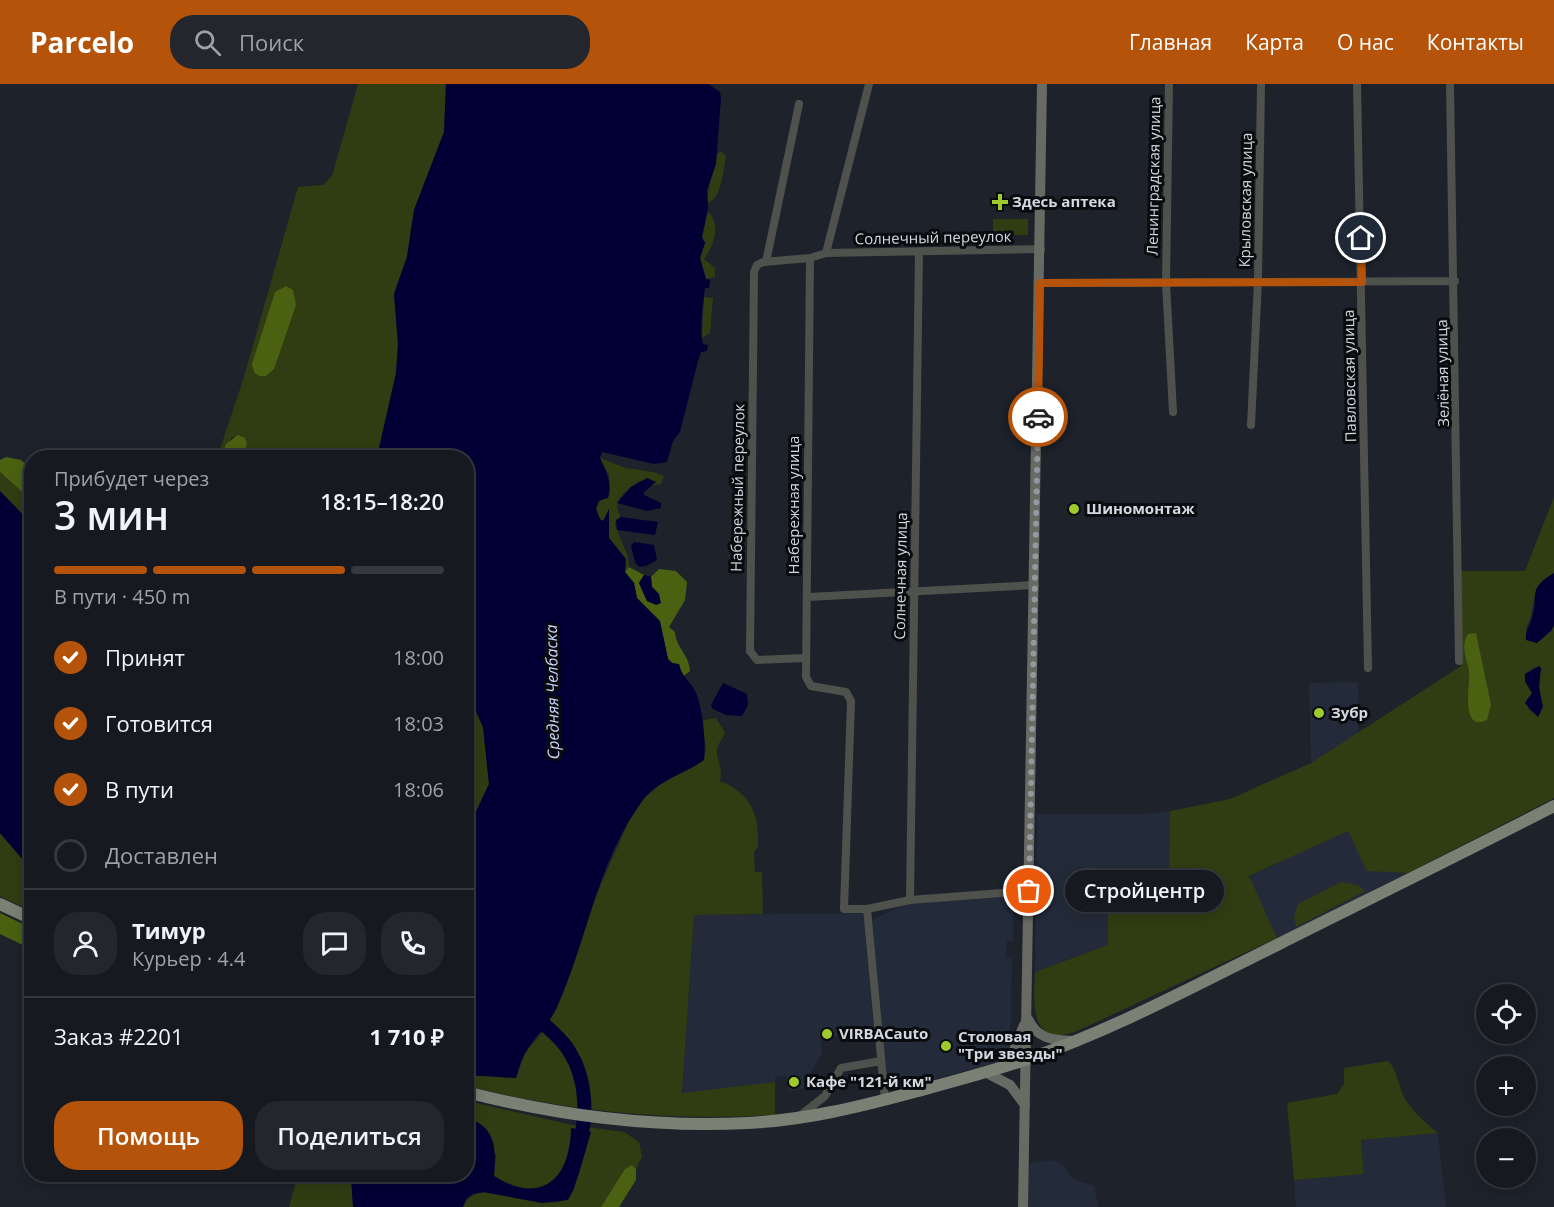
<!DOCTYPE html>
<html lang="ru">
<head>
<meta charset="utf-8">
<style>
  :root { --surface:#161a20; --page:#23272d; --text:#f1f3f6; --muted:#9ea1a5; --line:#35383e; --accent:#b45309 }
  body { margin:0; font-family:"Open Sans",sans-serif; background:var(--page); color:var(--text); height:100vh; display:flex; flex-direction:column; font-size:22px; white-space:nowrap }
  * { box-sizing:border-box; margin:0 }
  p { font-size:20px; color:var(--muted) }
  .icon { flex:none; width:33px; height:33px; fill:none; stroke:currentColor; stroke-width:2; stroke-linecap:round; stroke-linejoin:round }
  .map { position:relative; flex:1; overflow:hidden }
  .sheet { position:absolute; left:24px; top:366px; width:450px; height:732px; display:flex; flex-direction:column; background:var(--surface); border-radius:24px; box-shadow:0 3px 15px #0003,0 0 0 2px var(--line) }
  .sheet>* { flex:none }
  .tools { position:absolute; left:1476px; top:900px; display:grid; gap:12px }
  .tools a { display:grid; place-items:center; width:60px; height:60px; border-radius:50%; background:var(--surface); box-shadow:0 3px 15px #0003,0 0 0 2px var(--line); font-size:30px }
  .pin { position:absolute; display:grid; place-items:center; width:51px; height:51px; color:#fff; margin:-26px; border:3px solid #fff; border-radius:50%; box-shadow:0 2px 6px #0007 }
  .courier { position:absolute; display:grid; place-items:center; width:60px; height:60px; margin:-30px; border:4px solid #b45309; border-radius:50%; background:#fff; color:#222; box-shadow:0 2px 8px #0007 }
  .bubble { position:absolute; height:42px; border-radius:21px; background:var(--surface); box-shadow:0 3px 15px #0003,0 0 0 2px var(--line); font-size:20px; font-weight:600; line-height:42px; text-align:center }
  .overview em { font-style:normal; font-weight:600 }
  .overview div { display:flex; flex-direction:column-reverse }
  .overview { display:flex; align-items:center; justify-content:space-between; height:102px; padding:0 30px }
  h1 { font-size:39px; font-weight:600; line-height:45px }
  .bar { display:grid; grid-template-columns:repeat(4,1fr); gap:9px 6px; align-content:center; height:72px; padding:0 30px }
  .bar i { height:8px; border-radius:4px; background:var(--line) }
  .bar .on { background:var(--accent) }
  .bar p { grid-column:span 4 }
  .line { display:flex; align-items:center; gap:15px; padding:0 30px; border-top:2px solid var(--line) }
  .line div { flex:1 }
  .round { display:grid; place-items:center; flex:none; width:63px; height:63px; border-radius:24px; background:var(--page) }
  ol { padding:0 30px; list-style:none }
  li { display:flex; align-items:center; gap:18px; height:66px }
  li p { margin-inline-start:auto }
  li .icon { padding:6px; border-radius:50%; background:var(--accent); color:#fff; stroke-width:4 }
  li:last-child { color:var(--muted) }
  li i { width:33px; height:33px; border:3px solid var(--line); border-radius:50% }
  .primary-button { display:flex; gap:12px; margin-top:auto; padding:12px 30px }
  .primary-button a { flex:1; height:69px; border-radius:24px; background:var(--accent); color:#fff; font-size:24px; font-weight:600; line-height:69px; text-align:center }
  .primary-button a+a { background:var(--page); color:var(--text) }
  header { display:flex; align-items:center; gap:36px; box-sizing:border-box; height:84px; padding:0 30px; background:var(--accent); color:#fff }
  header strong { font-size:28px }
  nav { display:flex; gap:33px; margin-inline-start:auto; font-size:21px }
  .search { width:420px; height:54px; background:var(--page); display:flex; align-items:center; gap:15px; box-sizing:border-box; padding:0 21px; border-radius:24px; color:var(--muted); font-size:22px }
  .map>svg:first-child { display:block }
  .built { fill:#232a39 }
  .green { fill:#303d12; fill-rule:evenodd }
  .forest { fill:#4b6112 }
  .water { fill:#010035 }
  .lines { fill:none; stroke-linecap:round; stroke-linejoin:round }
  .river { stroke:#010035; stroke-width:14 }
  .street { stroke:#4f514c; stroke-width:8 }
  .secondary { stroke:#686b63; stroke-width:10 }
  .primary { stroke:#7b8075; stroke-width:12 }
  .done { stroke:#95989f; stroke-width:6; stroke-dasharray:0 10.8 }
  .route { stroke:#b45309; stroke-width:8 }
  .poi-dot { fill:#9fca2e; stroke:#090b0f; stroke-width:2 }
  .labels { text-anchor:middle; stroke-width:6; stroke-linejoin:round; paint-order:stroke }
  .street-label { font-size:15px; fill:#d5d8de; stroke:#090b0f }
  .poi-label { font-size:15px; font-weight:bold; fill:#d5d8de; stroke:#090b0f; text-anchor:start }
  .water-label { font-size:16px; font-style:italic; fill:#c6d8fc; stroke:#090b0f }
</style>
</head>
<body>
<header>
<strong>Parcelo</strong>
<div class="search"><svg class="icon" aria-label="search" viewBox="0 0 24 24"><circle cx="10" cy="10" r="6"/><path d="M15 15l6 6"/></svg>Поиск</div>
<nav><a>Главная</a><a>Карта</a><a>О нас</a><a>Контакты</a></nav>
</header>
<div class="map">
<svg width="1554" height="1123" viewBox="0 0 1554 1123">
  <rect width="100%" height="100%" fill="#1d222b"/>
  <path class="built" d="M1358 598V649L1311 679 1309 599Z
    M1170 727 1169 794 1108 823 1109 861 1035 888 1037 730H1145Z
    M1348 746 1408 789 1277 854 1248 793Z
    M1014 812 1013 857H1007L1006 874 1012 875 1011 934 1009 966 1003 977 888 1007 872 836 906 820Z
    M863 829 874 946 821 955 822 970 810 989 808 1004 789 1007 786 992 775 993V998L682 1010 694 831Z
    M1438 1049 1446 1123H1296L1294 1096 1364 1090 1361 1056Z
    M1052 1076 1062 1080 1073 1095 1094 1102 1099 1123H1027L1028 1079Z"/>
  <path class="green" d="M358 0H446L444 48 414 126 407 173 394 210 398 260 396 289 377 373H243L247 360 232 353 222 373 217 374 244 293 298 103 323 101 332 92Z
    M721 67 726 72C723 87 722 113 708 119 706 101 716 87 717 70Z
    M708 128C722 140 713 163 704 175L715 184V193L706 195 700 174 705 159 702 153Z
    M993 135H1028V151H993Z
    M704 213 713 214 710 249 702 254Z
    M600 374 626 384 653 388 664 392 661 400 651 402 656 398 639 397C627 406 610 416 621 433L616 436 615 441 628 473 629 483 625 488 626 475 609 454V425L604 437 600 436 596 425 609 401V391Z
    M0 388 31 416V439L0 407Z
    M1554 413V489C1524 507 1540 520 1525 546L1551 547 1554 541V714L1408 789 1367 787 1348 747 1249 792 1277 854 1075 948C1028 963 1034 917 1035 888L1108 861V823L1169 794 1170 727 1230 715 1311 679 1461 582V487H1525ZM1535 583 1540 594 1538 633 1528 625 1527 615 1532 609 1525 598V590Z
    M467 615 474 623 483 643 489 700 473 734V752L467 784Z
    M716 634 725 649C723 655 717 660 717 667 717 678 723 684 720 697 752 710 759 730 758 763L754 767 755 788H762L763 830 694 831 682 1009 775 998V1031C668 1037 571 1028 467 1002V991L516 993 526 967 544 947 557 923 587 832 628 739 644 714 661 700 704 676 706 662 701 640 704 636Z
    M0 749 31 785V827L0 812Z
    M1341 798 1358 801 1365 807 1296 843 1294 833 1298 820Z
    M1388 977C1398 986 1398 1003 1405 1015 1414 1029 1426 1039 1438 1049L1361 1056 1364 1090 1294 1096 1287 1019 1337 1010 1344 1000V984Z
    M467 1017 572 1041 624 1048 639 1058 642 1073 636 1085 632 1081 601 1123H463C476 1091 530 1123 559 1118 564 1116 570 1110 574 1107L578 1087 591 1048 571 1044C570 1095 541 1122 494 1092L496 1071 472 1035 467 1034Z
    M298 1091 335 1093 331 1091H351L353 1123H289Z"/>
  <path class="forest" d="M286 202 293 206 296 221 274 285 266 292H259L254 288 252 280 275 208Z
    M238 351 245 354 247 360 243 373H222L226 360Z
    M6 373 21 376 31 385V416L0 388V376Z
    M629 483 644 491 639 499 647 517 659 510 652 503 651 493 659 485 676 487 687 498 685 516 669 543 675 548C676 564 689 570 690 587L682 593 679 581 672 579 668 575 660 538 637 514 634 499 625 488Z
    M1476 549 1491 621 1487 636C1459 649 1471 597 1469 587 1467 575 1460 562 1468 550Z
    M0 829 31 844V865L0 850Z
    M632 1081 636 1085V1096L619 1123H601L625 1085Z"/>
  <path class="water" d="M446 0H708L720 8 721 14 716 80 707 106 708 124 702 153 705 159 700 174 706 195 710 196 709 204H705C703 222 699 242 703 260L708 261 707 267 701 268 698 277 680 348 673 357 667 378 654 380 602 368 600 374C606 388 613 399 608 414L598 417 596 425 600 435 603 437 609 425V454L626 475 625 488 634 499 637 514 660 537 668 575 672 579 679 580C683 596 692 598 696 609 703 625 706 659 704 676 685 690 658 696 643 716 597 777 588 855 557 923 548 942 535 952 526 968 521 975 519 985 516 994L467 991V784L473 752V734L489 700 483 643 474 623 467 615 466 374 377 373 396 289 398 260 394 210 407 173 414 126 444 48Z
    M647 394 656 398 644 408V411L661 419V424L647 427 617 419 631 403Z
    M0 407 31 439V785L0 749Z
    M621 433 658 438 655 451 617 446 616 436Z
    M634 458 654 461 657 476 646 482 639 483 635 478 631 462Z
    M1554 489V541L1551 547 1537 559 1526 556C1525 546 1530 543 1532 533 1540 509 1526 506 1554 489Z
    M644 491 651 493 652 503 659 510 661 519 656 521 647 517 639 499Z
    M1539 582 1541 584 1539 603 1543 623 1538 633 1525 619 1532 609 1525 597V590Z
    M723 599 747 610 748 621 742 632 726 631 713 625 711 621Z
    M467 1034C497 1043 496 1066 494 1092 541 1122 571 1095 571 1044L591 1048C586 1064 576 1105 568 1116L542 1119 483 1108 473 1110 466 1115 463 1123H353L351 1091 466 1090Z"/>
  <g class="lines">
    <path class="river" d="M533 930C545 942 561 953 569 967 587 995 588 1033 578 1063"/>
    <path class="street" d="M869 0 826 169 810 174 806 593 811 602 846 608 851 617 844 825H867L910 816 1029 807
      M1169 0 1166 199 1173 328
      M1357 0 1368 584
      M1450 0 1459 577
      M826 169 1041 165
      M766 178 799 20
      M1040 199 1455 197
      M1251 341 1258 197 1261 0
      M808 513 1035 501
      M806 574 757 576 750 567 754 188 757 181 763 178 810 174
      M910 816 919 168
      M867 825 885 1016
      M801 1031 825 1012 841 984 881 977"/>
    <path class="secondary" d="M1028 935C1037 955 1053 956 1073 957
      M1003 982 1014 966 1024 941
      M985 988 1010 1001 1025 1021
      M1023 1123 1042 0"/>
    <path class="primary" d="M0 820 32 835
      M466 1008C559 1032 653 1044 748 1039 805 1036 859 1023 914 1008 951 998 989 988 1025 976 1113 946 1196 901 1279 860 1371 814 1463 769 1554 722"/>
  </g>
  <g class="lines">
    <path class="done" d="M1029 807 1038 333"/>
    <path class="route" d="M1038 333 1040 199 1362 198 1361 154"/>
  </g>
  <g class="poi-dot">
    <path d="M997 109h6v6h6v6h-6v6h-6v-6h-6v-6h6z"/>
    <circle cx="1074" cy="425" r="6"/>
    <circle cx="1319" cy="629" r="6"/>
    <circle cx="827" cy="950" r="6"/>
    <circle cx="946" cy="962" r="6"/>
    <circle cx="794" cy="998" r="6"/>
  </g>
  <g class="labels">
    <g class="street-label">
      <text transform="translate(1154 92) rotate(-89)" y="5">Ленинградская улица</text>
      <text transform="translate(1246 116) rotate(-89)" y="5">Крыловская улица</text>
      <text transform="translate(933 154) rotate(-1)" y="5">Солнечный переулок</text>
      <text transform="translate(1443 289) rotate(-91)" y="5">Зелёная улица</text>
      <text transform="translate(1350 292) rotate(-91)" y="5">Павловская улица</text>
      <text transform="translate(738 404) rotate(-89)" y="5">Набережный переулок</text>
      <text transform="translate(794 421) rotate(-90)" y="5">Набережная улица</text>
      <text transform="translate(901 492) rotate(-89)" y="5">Солнечная улица</text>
    </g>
    <g class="poi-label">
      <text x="1012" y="123">Здесь аптека</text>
      <text x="1086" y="430">Шиномонтаж</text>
      <text x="1331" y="634">Зубр</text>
      <text x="839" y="955">VIRBACauto</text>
      <text x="958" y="958">Столовая<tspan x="958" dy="17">"Три звезды"</tspan></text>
      <text x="806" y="1003">Кафе "121-й км"</text>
    </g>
    <g class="water-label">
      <text transform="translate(552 608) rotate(-91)" y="6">Средняя Челбаска</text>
    </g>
  </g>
</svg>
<div class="tools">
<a><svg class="icon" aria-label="locate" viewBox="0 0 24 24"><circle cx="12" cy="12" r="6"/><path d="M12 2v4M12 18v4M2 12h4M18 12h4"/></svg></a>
<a>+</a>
<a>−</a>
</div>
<div class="pin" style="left:1029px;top:807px;background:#ea580c"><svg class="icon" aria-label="bag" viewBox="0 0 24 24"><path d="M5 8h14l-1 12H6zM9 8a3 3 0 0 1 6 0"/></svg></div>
<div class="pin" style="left:1361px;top:154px;background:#1f2937"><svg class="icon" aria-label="home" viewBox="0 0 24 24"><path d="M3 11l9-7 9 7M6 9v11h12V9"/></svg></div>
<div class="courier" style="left:1038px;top:333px"><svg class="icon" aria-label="car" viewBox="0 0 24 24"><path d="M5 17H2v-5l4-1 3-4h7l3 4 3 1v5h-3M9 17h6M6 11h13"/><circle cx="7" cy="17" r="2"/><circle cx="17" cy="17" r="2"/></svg></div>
<div class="bubble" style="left:1065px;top:786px;width:159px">Стройцентр</div>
<section class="sheet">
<div class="overview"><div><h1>3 мин</h1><p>Прибудет через</p></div><em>18:15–18:20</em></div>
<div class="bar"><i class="on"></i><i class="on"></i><i class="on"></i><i></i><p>В пути · 450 m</p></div>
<ol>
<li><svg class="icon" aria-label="check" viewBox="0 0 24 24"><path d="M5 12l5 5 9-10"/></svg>Принят<p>18:00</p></li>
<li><svg class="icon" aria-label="check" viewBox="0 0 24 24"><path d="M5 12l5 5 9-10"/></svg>Готовится<p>18:03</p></li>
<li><svg class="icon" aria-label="check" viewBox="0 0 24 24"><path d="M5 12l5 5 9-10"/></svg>В пути<p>18:06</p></li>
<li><i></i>Доставлен</li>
</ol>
<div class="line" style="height:108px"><a class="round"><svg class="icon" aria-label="person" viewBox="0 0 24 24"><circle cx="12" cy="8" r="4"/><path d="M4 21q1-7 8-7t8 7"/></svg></a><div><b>Тимур</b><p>Курьер · 4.4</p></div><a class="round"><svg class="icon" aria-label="chat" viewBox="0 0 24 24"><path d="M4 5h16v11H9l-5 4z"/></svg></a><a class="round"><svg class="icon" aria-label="phone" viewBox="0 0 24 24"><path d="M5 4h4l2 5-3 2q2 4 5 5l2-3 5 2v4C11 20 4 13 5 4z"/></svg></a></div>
<div class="line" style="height:78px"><div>Заказ #2201</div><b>1 710 ₽</b></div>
<div class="primary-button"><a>Помощь</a><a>Поделиться</a></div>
</section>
</div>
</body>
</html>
